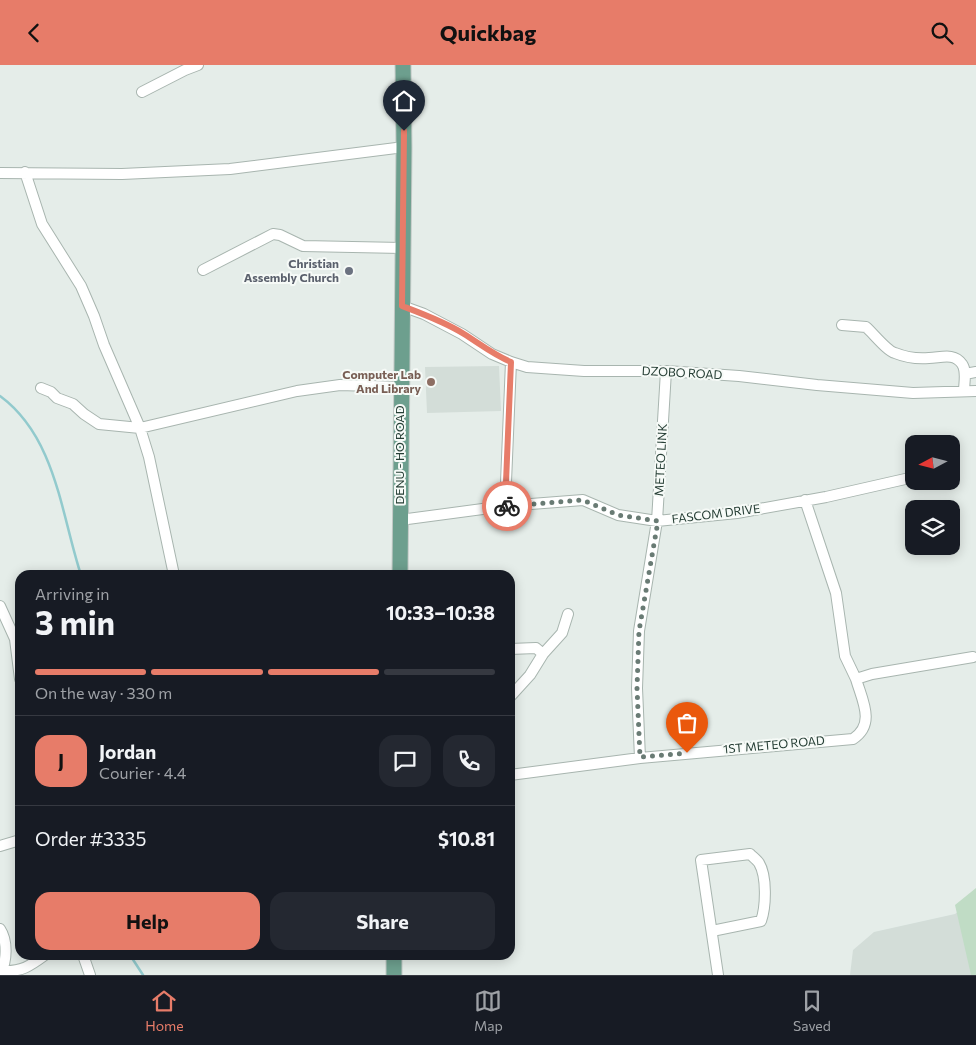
<!DOCTYPE html>
<html lang="en">
<head>
<meta charset="utf-8">
<style>
  :root { --surface:#171b24; --page:#242831; --text:#f1f3f6; --muted:#9ea1a6; --line:#363941; --accent:#e77c69 }
  body { margin:0; font-family:Commissioner,sans-serif; background:var(--page); color:var(--text); height:100vh; display:flex; flex-direction:column; font-size:19px; white-space:nowrap }
  * { box-sizing:border-box; margin:0 }
  p { font-size:16px; color:var(--muted) }
  .icon { flex:none; width:28px; height:28px; fill:none; stroke:currentColor; stroke-width:2; stroke-linecap:round; stroke-linejoin:round }
  .map { position:relative; flex:1; overflow:hidden }
  .sheet { position:absolute; left:15px; top:505px; width:500px; height:390px; display:flex; flex-direction:column; background:var(--surface); border-radius:15px; box-shadow:0 2px 12px #0003 }
  .sheet>* { flex:none }
  .needle { width:32px; rotate:263deg }
  .buttons { position:absolute; left:905px; top:370px; display:grid; gap:10px }
  .buttons a { display:grid; place-items:center; width:55px; height:55px; border-radius:10px; background:var(--surface); box-shadow:0 2px 12px #0003; font-size:25px }
  .pin { position:absolute; display:grid; place-items:center; width:42px; height:42px; color:#fff; margin:-51px -21px; border-radius:50% 50% 50% 0; rotate:-45deg; box-shadow:0 0 5px #0007 }
  .pin .icon { rotate:45deg }
  .courier { position:absolute; display:grid; place-items:center; width:50px; height:50px; margin:-25px; border:4px solid #e77c69; border-radius:50%; background:#fff; color:#222; box-shadow:0 1px 6px #0007 }
  .summary em { font-style:normal; font-weight:700 }
  .summary div { display:flex; flex-direction:column-reverse }
  .summary { display:flex; align-items:center; justify-content:space-between; height:85px; padding:0 20px }
  h1 { font-size:32px; font-weight:700; line-height:38px }
  .bar { display:grid; grid-template-columns:repeat(4,1fr); gap:8px 5px; align-content:center; height:60px; padding:0 20px }
  .bar i { height:6px; border-radius:4px; background:var(--line) }
  .bar .on { background:var(--accent) }
  .bar p { grid-column:span 4 }
  .line { display:flex; align-items:center; gap:12px; padding:0 20px; border-top:1px solid var(--line) }
  .line div { flex:1 }
  .round { display:grid; place-items:center; flex:none; width:52px; height:52px; border-radius:15px; background:var(--page) }
  .button { display:flex; gap:10px; margin-top:auto; padding:10px 20px }
  .button a { flex:1; height:58px; border-radius:15px; background:var(--accent); color:#111; font-size:20px; font-weight:700; line-height:58px; text-align:center }
  .button a+a { background:var(--page); color:var(--text) }
  header { display:flex; justify-content:space-between; align-items:center; height:65px; padding:0 20px; background:var(--accent); color:#111; font-size:22px; font-weight:700 }
  .menu { display:flex; justify-content:space-around; align-items:center; height:70px; border-top:1px solid var(--line); background:var(--surface); font-size:14px; color:var(--muted) }
  .menu a { display:grid; justify-items:center; gap:2px }
  .menu .on { color:var(--accent) }
  .map>svg:first-child { display:block }
  .built { fill:#d3ddd8 }
  .green { fill:#c0dcc5 }
  .lines { fill:none; stroke-linecap:round; stroke-linejoin:round }
  .stream { stroke:#92cacd; stroke-width:2.5 }
  .street-casing { stroke:#a8b5af; stroke-width:12 }
  .primary-casing { stroke:#c2c9c6; stroke-width:17 }
  .street { stroke:#fff; stroke-width:10 }
  .primary { stroke:#6d9f8e; stroke-width:15 }
  .done { stroke:#697b74; stroke-width:5; stroke-dasharray:0 9 }
  .route { stroke:#e77c69; stroke-width:6 }
  .worship-dot { fill:#6b7280; stroke:#f6faf7; stroke-width:2 }
  .education-dot { fill:#8d6e63; stroke:#f6faf7; stroke-width:2 }
  .labels { text-anchor:middle; stroke-width:4; stroke-linejoin:round; paint-order:stroke }
  .worship-label { font-size:12px; font-weight:bold; fill:#5b616d; stroke:#f6faf7; text-anchor:end }
  .street-label { font-size:12px; fill:#263e35; stroke:#f6faf7 }
  .education-label { font-size:12px; font-weight:bold; fill:#785e54; stroke:#f6faf7; text-anchor:end }
</style>
</head>
<body>
<header><svg class="icon" aria-label="back" viewBox="0 0 24 24"><path d="M15 5l-7 7 7 7"/></svg>Quickbag<svg class="icon" aria-label="search" viewBox="0 0 24 24"><circle cx="10" cy="10" r="6"/><path d="M15 15l6 6"/></svg></header>
<div class="map">
<svg width="976" height="910" viewBox="0 0 976 910">
  <rect width="100%" height="100%" fill="#e5ede9"/>
  <path class="built" d="M499 301 501 346 427 348 425 302Z
    M976 832V910H850L853 885 874 867 955 849Z"/>
  <path class="green" d="M976 823V910H971L955 840Z"/>
  <g class="lines">
    <path class="stream" d="M0 331C56 372 61 449 81 510
      M130 890 143 910"/>
    <defs>
      <path id="street" d="M142 27 185 5 198 0
        M25 107 42 159 81 221 94 251 104 280 140 363 149 392 174 510
        M0 108 122 109 230 104 404 82
        M203 205 273 169 280 170 303 181 402 183
        M402 241 424 249 462 269 492 289 511 297 527 302 584 306H666L739 311 817 320 913 328 976 326
        M842 260 866 262C873 268 887 286 895 288 905 292 918 294 929 293 940 293 954 287 962 299 967 306 964 318 964 326
        M965 309 976 307
        M41 323 51 327 57 333 73 339 84 349 99 359 140 363 297 326 340 320 401 322
        M805 435 836 528 845 591 856 614
        M505 441 511 297
        M400 455 505 441 583 435 618 450 657 456 737 448 826 432 914 412
        M0 541 15 574 20 614
        M510 584 536 583 543 589 530 610 510 632
        M543 589 562 568 568 549
        M640 693 637 623 639 566 657 456 666 306
        M510 710 640 693 853 674C876 659 862 635 856 614L872 609 973 592
        M0 781 20 775
        M0 864C8 876 7 897 0 909
        M712 866 761 856C766 842 767 811 759 798 757 795 753 792 750 789L701 795 718 910
        M83 890 90 910
        M2 906C22 907 30 901 45 890"/>
      <path id="primary" d="M400 510 404 82 403 0
        M394 890V910"/>
    </defs>
    <use href="#street" class="street-casing"/>
    <use href="#primary" class="primary-casing"/>
    <use href="#street" class="street"/>
    <use href="#primary" class="primary"/>
  </g>
  <g class="lines">
    <path class="done" d="M507 441 583 435 618 450 658 456 639 566 637 623 640 692 687 688"/>
    <path class="route" d="M404 66 402 241C423 249 445 257 464 269 480 279 494 290 511 297L505 441H507"/>
  </g>
  <circle class="worship-dot" cx="349" cy="206" r="5"/>
  <circle class="education-dot" cx="431" cy="317" r="5"/>
  <g class="labels">
    <g class="worship-label">
      <text x="339" y="203">Christian<tspan x="339" dy="14">Assembly Church</tspan></text>
    </g>
    <g class="street-label">
      <text transform="translate(682 308) rotate(3)" y="4">DZOBO ROAD</text>
      <text transform="translate(400 390) rotate(-90)" y="4">DENU - HO ROAD</text>
      <text transform="translate(661 395) rotate(-87)" y="4">METEO LINK</text>
      <text transform="translate(716 449) rotate(-7)" y="4">FASCOM DRIVE</text>
      <text transform="translate(774 680) rotate(-5)" y="4">1ST METEO ROAD</text>
    </g>
    <g class="education-label">
      <text x="421" y="314">Computer Lab<tspan x="421" dy="14">And Library</tspan></text>
    </g>
  </g>
</svg>
<div class="buttons">
<a><svg class="needle" viewBox="-14 -14 28 28"><path d="M0-13l5 13h-10z" fill="#e53935"/><path d="M0 13l5-13h-10z" fill="#9ea1a6"/></svg></a>
<a><svg class="icon" aria-label="layers" viewBox="0 0 24 24"><path d="M12 4l9 5-9 5-9-5zM3 14l9 5 9-5"/></svg></a>
</div>
<div class="pin" style="left:687px;top:688px;background:#ea580c"><svg class="icon" aria-label="bag" viewBox="0 0 24 24"><path d="M5 8h14l-1 12H6zM9 8a3 3 0 0 1 6 0"/></svg></div>
<div class="pin" style="left:404px;top:66px;background:#1f2937"><svg class="icon" aria-label="home" viewBox="0 0 24 24"><path d="M3 11l9-7 9 7M6 9v11h12V9"/></svg></div>
<div class="courier" style="left:507px;top:441px"><svg class="icon" aria-label="bike" viewBox="0 0 24 24"><circle cx="6" cy="16" r="4"/><circle cx="18" cy="16" r="4"/><path d="M6 16l4-8h5l3 8M10 8l3 8H6M13 5h3"/></svg></div>
<section class="sheet">
<div class="summary"><div><h1>3 min</h1><p>Arriving in</p></div><em>10:33–10:38</em></div>
<div class="bar"><i class="on"></i><i class="on"></i><i class="on"></i><i></i><p>On the way · 330 m</p></div>
<div class="line" style="height:90px"><b class="round" style="background:var(--accent);color:#111">J</b><div><b>Jordan</b><p>Courier · 4.4</p></div><a class="round"><svg class="icon" aria-label="chat" viewBox="0 0 24 24"><path d="M4 5h16v11H9l-5 4z"/></svg></a><a class="round"><svg class="icon" aria-label="phone" viewBox="0 0 24 24"><path d="M5 4h4l2 5-3 2q2 4 5 5l2-3 5 2v4C11 20 4 13 5 4z"/></svg></a></div>
<div class="line" style="height:65px"><div>Order #3335</div><b>$10.81</b></div>
<div class="button"><a>Help</a><a>Share</a></div>
</section>
</div>
<nav class="menu">
<a class="on"><svg class="icon" aria-label="home" viewBox="0 0 24 24"><path d="M3 11l9-7 9 7M6 9v11h12V9"/></svg>Home</a>
<a><svg class="icon" aria-label="map" viewBox="0 0 24 24"><path d="M3 6l6-2 6 2 6-2v14l-6 2-6-2-6 2zM9 4v14M15 6v14"/></svg>Map</a>
<a><svg class="icon" aria-label="saved" viewBox="0 0 24 24"><path d="M7 4h10v16l-5-4-5 4z"/></svg>Saved</a>
</nav>
</body>
</html>
